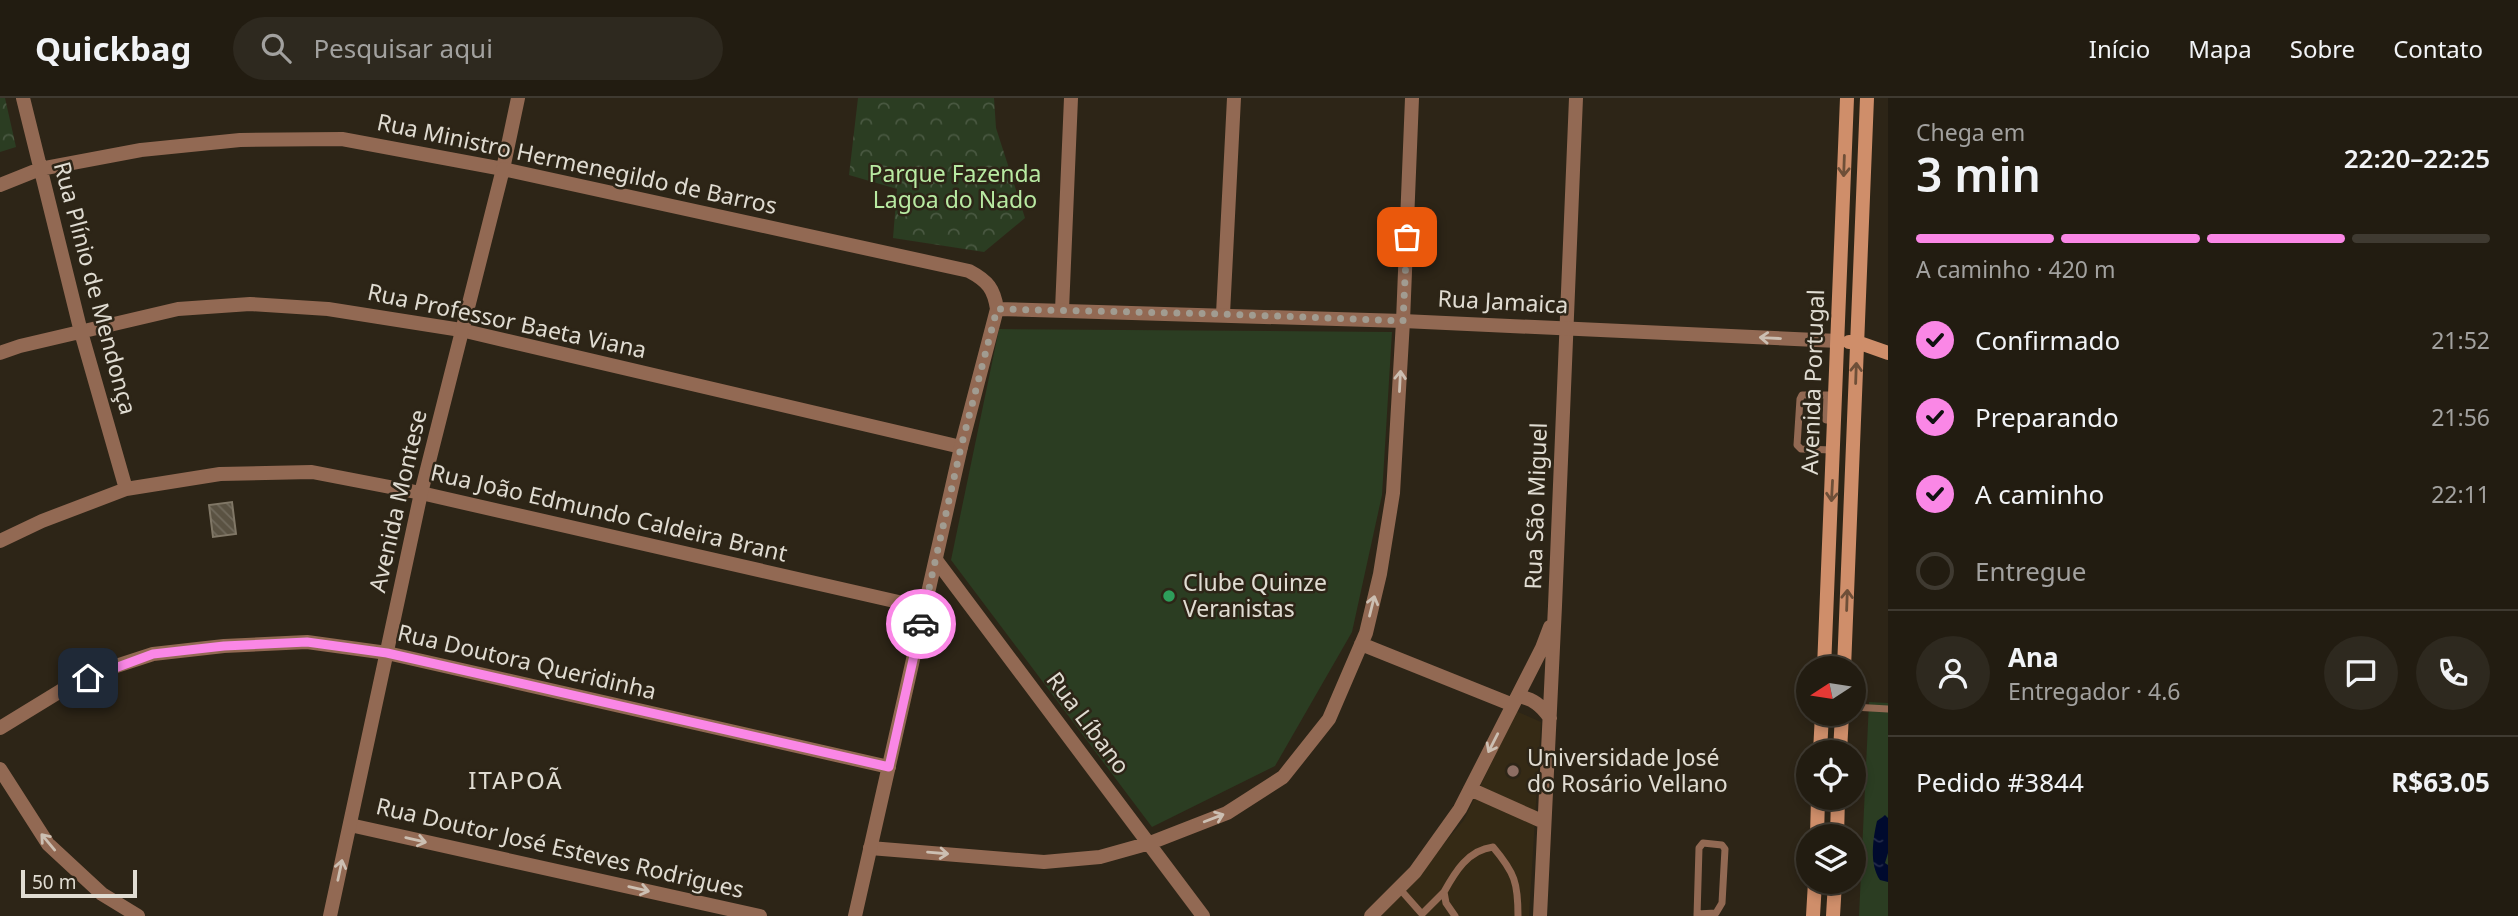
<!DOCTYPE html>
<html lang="pt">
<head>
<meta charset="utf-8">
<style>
  :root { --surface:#221c11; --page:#2e291f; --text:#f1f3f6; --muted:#a2a19f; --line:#3f3a31; --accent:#fa87e6 }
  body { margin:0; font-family:"Noto Sans",sans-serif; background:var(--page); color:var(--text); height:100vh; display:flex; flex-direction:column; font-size:26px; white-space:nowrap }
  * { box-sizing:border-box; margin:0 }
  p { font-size:23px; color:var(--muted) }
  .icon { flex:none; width:38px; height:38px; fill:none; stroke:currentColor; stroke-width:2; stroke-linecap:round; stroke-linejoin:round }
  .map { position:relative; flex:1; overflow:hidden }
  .drawer { display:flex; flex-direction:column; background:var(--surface); width:630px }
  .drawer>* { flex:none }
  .needle { width:46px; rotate:258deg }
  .buttons { position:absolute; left:1796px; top:558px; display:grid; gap:14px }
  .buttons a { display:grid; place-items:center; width:70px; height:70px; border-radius:50%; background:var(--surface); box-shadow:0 4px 10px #0003,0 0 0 2px var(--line); font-size:35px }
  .scale { position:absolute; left:21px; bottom:18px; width:116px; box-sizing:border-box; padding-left:7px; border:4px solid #e0dcd2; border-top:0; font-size:19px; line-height:24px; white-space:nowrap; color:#e0dcd2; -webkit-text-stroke:5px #2d2517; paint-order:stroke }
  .pin { position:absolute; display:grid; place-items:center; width:60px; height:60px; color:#fff; margin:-30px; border-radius:14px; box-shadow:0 4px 10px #0006 }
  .courier { position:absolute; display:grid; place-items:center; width:70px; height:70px; margin:-35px; border:5px solid #fa87e6; border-radius:50%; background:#fff; color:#222; box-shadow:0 2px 9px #0007 }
  .summary em { font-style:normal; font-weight:600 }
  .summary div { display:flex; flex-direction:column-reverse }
  .summary { display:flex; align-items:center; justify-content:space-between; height:119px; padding:0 28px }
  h1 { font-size:46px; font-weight:600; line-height:52px }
  .bar { display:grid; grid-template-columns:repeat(4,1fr); gap:10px 7px; align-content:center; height:84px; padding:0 28px }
  .bar i { height:9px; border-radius:5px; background:var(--line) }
  .bar .active { background:var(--accent) }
  .bar p { grid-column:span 4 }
  .line { display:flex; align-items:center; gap:18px; padding:0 28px; border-top:2px solid var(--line) }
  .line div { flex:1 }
  .round { display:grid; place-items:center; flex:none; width:74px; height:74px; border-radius:37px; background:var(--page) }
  ol { padding:0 28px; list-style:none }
  li { display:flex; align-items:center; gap:21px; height:77px }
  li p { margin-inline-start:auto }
  li .icon { padding:7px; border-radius:50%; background:var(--accent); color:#111; stroke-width:4 }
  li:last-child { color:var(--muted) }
  li i { width:38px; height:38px; border:4px solid var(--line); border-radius:50% }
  header { display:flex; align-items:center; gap:42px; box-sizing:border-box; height:98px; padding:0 35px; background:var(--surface); border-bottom:2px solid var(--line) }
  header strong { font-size:33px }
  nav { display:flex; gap:38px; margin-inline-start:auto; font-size:24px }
  .search { width:490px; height:63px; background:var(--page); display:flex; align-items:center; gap:18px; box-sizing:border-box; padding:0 24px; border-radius:38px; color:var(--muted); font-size:26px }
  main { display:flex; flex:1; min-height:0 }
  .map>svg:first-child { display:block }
  .built { fill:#352a15 }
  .park { fill:url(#park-crowns) }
  .garden { fill:#2b3d22 }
  .water { fill:url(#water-ripples) }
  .building { fill:url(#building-back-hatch); stroke:#807766; stroke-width:2 }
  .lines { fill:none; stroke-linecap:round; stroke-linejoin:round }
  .service { stroke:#926953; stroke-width:7 }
  .minor { stroke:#926953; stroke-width:14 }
  .tertiary { stroke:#926953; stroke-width:14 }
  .secondary { stroke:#cf8e6a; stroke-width:14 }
  .oneway { stroke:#6e4f38 }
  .oneway2 { stroke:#ccbfb2 }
  .done { stroke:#a19c91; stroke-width:7; stroke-dasharray:0 12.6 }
  .route { stroke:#fa87e6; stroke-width:9 }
  .leisure-dot { fill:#2e9e5b; stroke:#2d2517; stroke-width:2.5 }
  .education-dot { fill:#8d6e63; stroke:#2d2517; stroke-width:2.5 }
  .labels { text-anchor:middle; stroke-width:5; stroke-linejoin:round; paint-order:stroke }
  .street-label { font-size:23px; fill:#e0dcd2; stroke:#2d2517 }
  .park-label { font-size:23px; fill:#b8eaa2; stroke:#2d2517 }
  .poi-label { font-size:23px; fill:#e0dcd2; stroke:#2d2517; text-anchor:start }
  .neighbourhood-label { font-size:24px; letter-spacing:2px; fill:#e0dcd2; stroke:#2d2517 }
</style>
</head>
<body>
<header>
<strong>Quickbag</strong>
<div class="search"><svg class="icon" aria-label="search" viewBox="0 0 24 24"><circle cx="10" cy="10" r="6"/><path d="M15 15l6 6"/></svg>Pesquisar aqui</div>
<nav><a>Início</a><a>Mapa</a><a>Sobre</a><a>Contato</a></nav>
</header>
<main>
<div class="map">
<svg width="1888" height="818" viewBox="0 0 1888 818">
  <defs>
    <pattern id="park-crowns" width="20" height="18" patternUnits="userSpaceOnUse" patternTransform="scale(1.75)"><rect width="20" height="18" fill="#2b3d22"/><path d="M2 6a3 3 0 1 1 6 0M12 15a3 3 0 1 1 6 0" fill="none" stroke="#495841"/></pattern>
    <pattern id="water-ripples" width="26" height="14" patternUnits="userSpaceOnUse" patternTransform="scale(1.75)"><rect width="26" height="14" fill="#000a2e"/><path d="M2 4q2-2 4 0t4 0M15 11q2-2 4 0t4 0" fill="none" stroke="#252d4b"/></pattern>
    <pattern id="building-back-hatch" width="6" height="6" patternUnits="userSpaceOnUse" patternTransform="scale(1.75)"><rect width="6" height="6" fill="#5a5242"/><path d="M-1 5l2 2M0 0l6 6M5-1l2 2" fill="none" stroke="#716a5c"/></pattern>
  </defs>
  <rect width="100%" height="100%" fill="#2d2517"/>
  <path class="built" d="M1516 613 1541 624 1529 818H1376L1418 776 1464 722Z"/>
  <path class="park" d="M0 0H5L16 49 0 54Z
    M858 0H994L996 30 1025 120 984 154 893 140 897 91 849 77Z"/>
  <path class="garden" d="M999 231 1392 234 1382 397 1352 534 1275 668 1152 729 951 462Z
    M1869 604 1888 605V818H1859Z"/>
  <path class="water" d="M1885 717 1888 720V755L1885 765 1888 767V784L1880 782C1869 766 1873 740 1877 723Z"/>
  <path class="building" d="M232 404 236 436 213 439 209 407Z"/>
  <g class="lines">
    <path class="service" d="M1826 322 1827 297
      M1833 352 1801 351 1797 347 1800 301 1802 297H1835
      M1853 609 1888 611
      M1399 790 1422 816 1444 794
      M1455 818 1446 805 1444 794C1455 774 1468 752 1493 749 1515 775 1518 785 1518 818
      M1697 818 1699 750 1703 745 1722 747 1725 751 1722 805 1716 815 1697 816"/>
    <path class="minor" d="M23 0 81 234 126 391
      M0 87 40 71 141 52 240 42 342 41 503 71 518 0
      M1062 212 1071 0
      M1223 216 1234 0
      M0 255 20 248 178 211 250 206 328 211 461 232 961 349
      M0 443 42 423 126 391 220 376 312 374 421 395 925 510
      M936 462 1203 818
      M1361 546 1513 607
      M1518 598C1533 601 1541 607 1550 620
      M0 630 67 589 110 570 153 556 224 548 307 544 387 555 889 669
      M0 671 48 746 102 796 138 818
      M1470 691 1544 724
      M350 727 760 818
      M870 750 1044 764 1100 759 1150 745 1227 715 1283 679 1329 621 1366 535 1380 476 1393 395 1403 223 1412 0
      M1371 818 1415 774 1460 711 1542 550 1550 529
      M1540 818 1555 508 1576 0"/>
    <path class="tertiary" d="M997 211 1403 223 1838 243
      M330 818 421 395 503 71 969 173C988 183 994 191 997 211L961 349 855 818"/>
    <path class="secondary" d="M1849 244H1857L1888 255
      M1824 570 1847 0
      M1844 570 1867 0
      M1820 654 1822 616
      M1840 654 1842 616
      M1817 738 1818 700
      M1837 738 1838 700
      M1813 818 1815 784
      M1833 818 1835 784"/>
  </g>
  <defs><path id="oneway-shaft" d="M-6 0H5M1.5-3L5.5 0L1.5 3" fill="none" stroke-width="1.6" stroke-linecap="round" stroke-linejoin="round" transform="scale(1.75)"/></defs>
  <g class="oneway">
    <use href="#oneway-shaft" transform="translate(1844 68) rotate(92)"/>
    <use href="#oneway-shaft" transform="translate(1856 275) rotate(-88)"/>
    <use href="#oneway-shaft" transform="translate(1832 393) rotate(93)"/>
    <use href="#oneway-shaft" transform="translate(1847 502) rotate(-88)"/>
  </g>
  <g class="oneway2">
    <use href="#oneway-shaft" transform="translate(1770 240) rotate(-177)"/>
    <use href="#oneway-shaft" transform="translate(1400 283) rotate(-87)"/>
    <use href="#oneway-shaft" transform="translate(1372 508) rotate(-76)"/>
    <use href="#oneway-shaft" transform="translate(1493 645) rotate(117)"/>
    <use href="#oneway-shaft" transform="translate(1214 720) rotate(-21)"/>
    <use href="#oneway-shaft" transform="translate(416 742) rotate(13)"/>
    <use href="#oneway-shaft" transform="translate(48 744) rotate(-130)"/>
    <use href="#oneway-shaft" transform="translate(938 755) rotate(5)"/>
    <use href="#oneway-shaft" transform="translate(340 772) rotate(-78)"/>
    <use href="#oneway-shaft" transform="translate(639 791) rotate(13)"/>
  </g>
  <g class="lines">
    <path class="done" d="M921 526 961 349 997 211 1223 216 1403 223 1407 139"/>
    <path class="route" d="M88 580 153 556 224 548 307 544 387 555 889 669 921 526"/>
  </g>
  <circle class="leisure-dot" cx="1169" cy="498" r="7"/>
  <circle class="education-dot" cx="1513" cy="673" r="7"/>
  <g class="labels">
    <g class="street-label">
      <text transform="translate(577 66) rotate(12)" y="8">Rua Ministro Hermenegildo de Barros</text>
      <text transform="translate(95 190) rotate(75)" y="8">Rua Plínio de Mendonça</text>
      <text transform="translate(1503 204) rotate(3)" y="8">Rua Jamaica</text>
      <text transform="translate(507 223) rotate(12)" y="8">Rua Professor Baeta Viana</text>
      <text transform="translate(1813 284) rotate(-88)" y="8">Avenida Portugal</text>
      <text transform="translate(398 403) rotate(-77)" y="8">Avenida Montese</text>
      <text transform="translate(1536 408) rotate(-88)" y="8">Rua São Miguel</text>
      <text transform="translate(609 415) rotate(13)" y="8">Rua João Edmundo Caldeira Brant</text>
      <text transform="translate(527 564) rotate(13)" y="8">Rua Doutora Queridinha</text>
      <text transform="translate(1088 625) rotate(53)" y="8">Rua Líbano</text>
      <text transform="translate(560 750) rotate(13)" y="8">Rua Doutor José Esteves Rodrigues</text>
    </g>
    <g class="park-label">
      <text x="955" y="84">Parque Fazenda<tspan x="955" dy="26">Lagoa do Nado</tspan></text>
    </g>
    <g class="poi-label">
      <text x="1183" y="493">Clube Quinze<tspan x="1183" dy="26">Veranistas</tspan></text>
      <text x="1527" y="668">Universidade José<tspan x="1527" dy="26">do Rosário Vellano</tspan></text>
    </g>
    <g class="neighbourhood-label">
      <text x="516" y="691">ITAPOÃ</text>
    </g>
  </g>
</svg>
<div class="buttons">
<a><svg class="needle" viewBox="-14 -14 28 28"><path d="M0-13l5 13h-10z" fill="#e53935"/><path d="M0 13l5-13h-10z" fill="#a2a19f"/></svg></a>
<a><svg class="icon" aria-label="locate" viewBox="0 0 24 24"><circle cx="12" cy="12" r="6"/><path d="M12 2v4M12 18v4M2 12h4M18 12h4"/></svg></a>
<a><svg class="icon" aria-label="layers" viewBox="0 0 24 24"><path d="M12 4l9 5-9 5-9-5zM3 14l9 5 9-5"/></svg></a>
</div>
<div class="scale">50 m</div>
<div class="pin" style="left:1407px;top:139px;background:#ea580c"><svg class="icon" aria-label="bag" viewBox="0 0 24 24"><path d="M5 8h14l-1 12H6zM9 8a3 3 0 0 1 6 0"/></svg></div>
<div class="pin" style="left:88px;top:580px;background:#1f2937"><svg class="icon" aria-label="home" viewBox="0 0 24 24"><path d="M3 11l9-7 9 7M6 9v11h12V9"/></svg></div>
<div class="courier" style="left:921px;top:526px"><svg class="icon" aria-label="car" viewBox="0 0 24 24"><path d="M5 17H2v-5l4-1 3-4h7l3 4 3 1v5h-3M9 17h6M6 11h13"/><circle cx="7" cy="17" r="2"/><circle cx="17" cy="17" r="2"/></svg></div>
</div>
<section class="drawer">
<div class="summary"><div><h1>3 min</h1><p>Chega em</p></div><em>22:20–22:25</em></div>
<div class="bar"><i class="active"></i><i class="active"></i><i class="active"></i><i></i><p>A caminho · 420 m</p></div>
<ol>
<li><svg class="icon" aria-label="check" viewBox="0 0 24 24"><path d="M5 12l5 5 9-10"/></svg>Confirmado<p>21:52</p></li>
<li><svg class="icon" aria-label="check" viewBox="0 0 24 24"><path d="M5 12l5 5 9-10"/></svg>Preparando<p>21:56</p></li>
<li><svg class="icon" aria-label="check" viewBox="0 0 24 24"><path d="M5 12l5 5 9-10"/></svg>A caminho<p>22:11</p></li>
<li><i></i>Entregue</li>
</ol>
<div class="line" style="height:126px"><a class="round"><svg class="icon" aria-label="person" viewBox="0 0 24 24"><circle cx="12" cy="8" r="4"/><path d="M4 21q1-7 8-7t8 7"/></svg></a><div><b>Ana</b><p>Entregador · 4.6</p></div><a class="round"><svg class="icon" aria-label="chat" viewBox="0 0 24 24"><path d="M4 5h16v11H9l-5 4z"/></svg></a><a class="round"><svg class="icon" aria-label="phone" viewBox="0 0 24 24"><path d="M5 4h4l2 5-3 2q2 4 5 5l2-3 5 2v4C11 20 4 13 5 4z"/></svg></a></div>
<div class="line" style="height:91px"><div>Pedido #3844</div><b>R$63.05</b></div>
</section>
</main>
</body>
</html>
